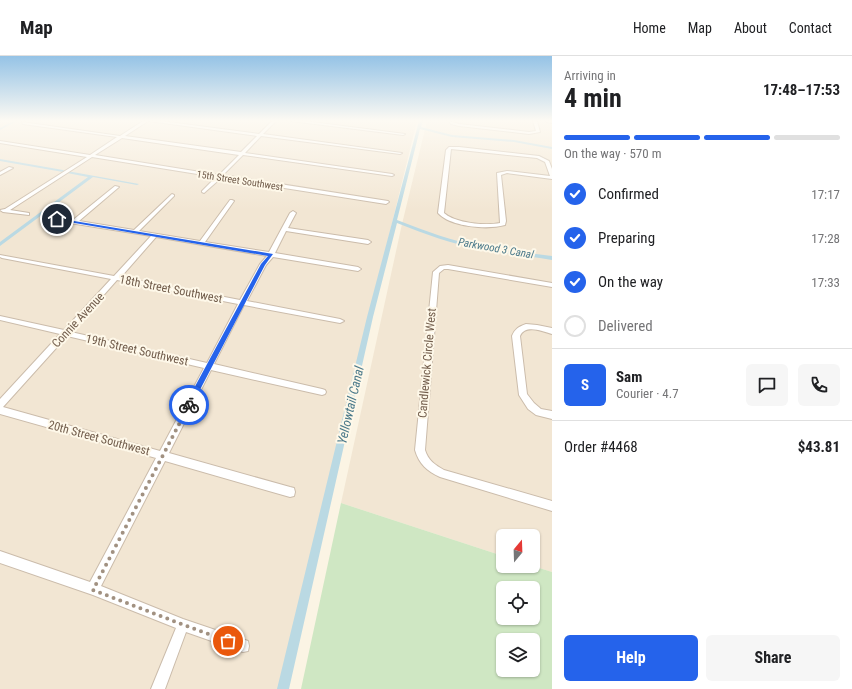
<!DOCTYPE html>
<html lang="en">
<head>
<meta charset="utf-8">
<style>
  :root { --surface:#fff; --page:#f6f6f6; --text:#202124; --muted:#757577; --line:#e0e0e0; --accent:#2563eb }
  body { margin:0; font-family:"Roboto Condensed",sans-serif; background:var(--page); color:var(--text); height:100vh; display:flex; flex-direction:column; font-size:15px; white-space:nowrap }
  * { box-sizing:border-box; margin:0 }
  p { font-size:13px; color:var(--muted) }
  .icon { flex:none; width:22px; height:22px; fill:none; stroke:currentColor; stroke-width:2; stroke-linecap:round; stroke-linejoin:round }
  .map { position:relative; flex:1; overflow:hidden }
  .side { display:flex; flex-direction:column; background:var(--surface); width:300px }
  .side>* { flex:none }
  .needle { width:26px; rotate:19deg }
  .controls { position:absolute; left:496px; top:473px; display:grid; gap:8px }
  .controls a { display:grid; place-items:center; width:44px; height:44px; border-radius:6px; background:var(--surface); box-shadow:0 1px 3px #0004; font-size:20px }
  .pin { position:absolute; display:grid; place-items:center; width:34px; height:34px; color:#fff; margin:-17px; border:2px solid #fff; border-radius:50%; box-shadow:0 1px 4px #0007 }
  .courier { position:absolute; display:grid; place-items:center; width:40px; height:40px; margin:-20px; border:3px solid #2563eb; border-radius:50%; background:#fff; color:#222; box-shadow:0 1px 5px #0007 }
  .head em { font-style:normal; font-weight:700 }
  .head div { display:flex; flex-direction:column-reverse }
  .head { display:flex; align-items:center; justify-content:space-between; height:68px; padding:0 12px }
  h1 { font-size:26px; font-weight:700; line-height:30px }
  .bar { display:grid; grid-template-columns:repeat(4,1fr); gap:6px 4px; align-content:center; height:48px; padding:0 12px }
  .bar i { height:5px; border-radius:3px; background:var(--line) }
  .bar .active { background:var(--accent) }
  .bar p { grid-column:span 4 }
  .line { display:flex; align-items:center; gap:10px; padding:0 12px; border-top:1px solid var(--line) }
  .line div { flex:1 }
  .round { display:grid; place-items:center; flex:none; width:42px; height:42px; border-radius:6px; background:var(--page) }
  ol { padding:0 12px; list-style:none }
  li { display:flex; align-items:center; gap:12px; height:44px }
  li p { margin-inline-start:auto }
  li .icon { padding:4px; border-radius:50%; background:var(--accent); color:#fff; stroke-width:4 }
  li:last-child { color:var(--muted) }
  li i { width:22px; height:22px; border:2px solid var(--line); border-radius:50% }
  .primary-button { display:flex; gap:8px; margin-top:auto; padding:8px 12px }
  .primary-button a { flex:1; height:46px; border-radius:6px; background:var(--accent); color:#fff; font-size:16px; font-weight:700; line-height:46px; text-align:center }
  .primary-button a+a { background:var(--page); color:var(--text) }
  header { display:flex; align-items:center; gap:24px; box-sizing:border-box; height:56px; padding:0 20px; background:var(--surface); border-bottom:1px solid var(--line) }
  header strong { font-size:19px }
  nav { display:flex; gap:22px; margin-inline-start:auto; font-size:14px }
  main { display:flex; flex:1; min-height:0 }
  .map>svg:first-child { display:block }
  .residential { fill:#f2e6d3 }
  .green { fill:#cfe7c3; fill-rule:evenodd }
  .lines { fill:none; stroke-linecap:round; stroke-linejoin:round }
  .canal { fill:#bad9e3; fill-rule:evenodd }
  .street-casing { stroke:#cbbcab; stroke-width:2 }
  .street { fill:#fff; fill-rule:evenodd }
  .route { fill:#2563eb }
  .done { stroke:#a19181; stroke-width:4; stroke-dasharray:0 7.2 }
  .labels { text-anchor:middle; stroke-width:4; stroke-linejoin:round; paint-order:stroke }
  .far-street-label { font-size:10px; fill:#715c4b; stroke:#fef8e9 }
  .far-water-label { font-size:11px; font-style:italic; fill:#4a798a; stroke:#fef8e9 }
  .street-label { font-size:12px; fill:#715c4b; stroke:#fef8e9 }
  .water-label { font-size:13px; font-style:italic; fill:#4a798a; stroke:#fef8e9 }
</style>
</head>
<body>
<header>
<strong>Map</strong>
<nav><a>Home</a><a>Map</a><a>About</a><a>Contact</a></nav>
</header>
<main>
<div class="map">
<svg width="552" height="633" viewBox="0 0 552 633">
  <rect width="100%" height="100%" fill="#fbf4e4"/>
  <path class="residential" d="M0 65H417L278 633H0Z
    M427 65H552V516L533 510V480H503V500L341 447 402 168Z"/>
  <path class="green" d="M341 447 503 500V510H533L552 516V633H301ZM503 532H533V562H503ZM503 584H533V614H503Z"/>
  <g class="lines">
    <path class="canal" d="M13 65H17L0 74V72Z
      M419 65H423L421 71 452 79 514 84 552 91V93L514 86 452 81 420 73 397 164C425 175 453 185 482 191 505 195 529 197 552 200V204C529 200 505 198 482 194 453 188 424 178 397 167L373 261 289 633H277L367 261Z
      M0 103 63 114 65 115 63 116 0 105Z
      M67 115 139 128 137 129 93 121 0 190V186L88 121 67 117Z"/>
    <defs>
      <path id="street" d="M143 65H148L125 80 241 96 257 80 149 65H161L259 78 272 65H276L263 78 402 97 400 98 261 80 245 97 392 118 394 119 392 120 243 99 223 119 388 145 389 146 386 148 221 122 204 137 202 136V135L216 121 92 101 10 154 29 157V159L3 156 0 154 5 153 87 101 0 87V85L90 99 117 81 23 68 22 66 120 80ZM122 82 239 99 219 119 95 99Z
        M291 65H304L405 78 403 79Z
        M449 65 459 68 529 76 536 75 533 65H537L540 76 529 78 459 70 451 68Z
        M546 65H552V67L547 66Z
        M449 91H459L539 100 549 105 552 113V123L507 117 501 119 506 165 505 169C487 174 451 171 438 157L446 94ZM451 93 537 102 545 106 550 120 507 115 497 117 500 167C485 170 455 167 444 157Z
        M9 111 13 112 0 119V116Z
        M115 130 119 131 79 165 134 174 172 138 174 139V140L139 175 200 185 230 144H232L234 145 205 186 269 196 290 157 293 155 296 157 288 172 368 184 371 186 368 188 286 175 275 197 358 211 361 213 358 215 273 201 266 209 247 245 340 263 344 265 340 267 244 249 214 308 322 333 325 334 326 336 325 338 322 339 211 314 169 397 290 431 294 432 295 436 294 440 290 441 165 405 101 530 183 563 248 585 249 590 248 595 243 596 186 576 165 633H151L176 572 93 539 0 507V495L90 526 156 402 0 358V343L60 278 0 264V260L64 274 111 223 2 202 0 201V199L114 220 151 180 51 164 48 162 51 160 73 164ZM156 181 267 200 260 208 240 244 121 221ZM117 224 238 248 207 307 71 276ZM67 280 204 312 160 395 3 351Z
        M448 209 552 227V231L448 213H444L439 217 425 394C428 404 435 409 444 414L552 445V455L440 421C427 415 419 408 415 394L433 216 440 210Z
        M526 268 537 269 552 272V278C542 275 525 268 520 280L527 338 534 347 541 353 552 355V363L536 359 528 353 519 339 512 280C515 273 518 271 526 268Z"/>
    </defs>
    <use href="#street" class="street-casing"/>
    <use href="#street" class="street"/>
  </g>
  <linearGradient id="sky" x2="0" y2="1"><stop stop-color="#95c3e6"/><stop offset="0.42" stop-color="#fdfaf3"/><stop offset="1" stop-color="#fdfaf3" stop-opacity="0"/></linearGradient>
  <rect width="552" height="154" fill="url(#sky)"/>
  <path class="route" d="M56 162 273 198 265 209 191 351H187L185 349 261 208 268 200 57 164Z"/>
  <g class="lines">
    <path class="done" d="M189 349 93 534 184 569 228 585"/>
  </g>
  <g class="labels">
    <g class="far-street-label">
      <text transform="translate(240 124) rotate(9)" y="4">15th Street Southwest</text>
    </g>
    <g class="far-water-label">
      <text transform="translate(496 192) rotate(10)" y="4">Parkwood 3 Canal</text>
    </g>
    <g class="street-label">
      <text transform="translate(171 233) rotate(11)" y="4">18th Street Southwest</text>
      <text transform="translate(78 264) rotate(-47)" y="4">Connie Avenue</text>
      <text transform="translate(137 294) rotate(13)" y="4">19th Street Southwest</text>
      <text transform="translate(427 307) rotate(-85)" y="4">Candlewick Circle West</text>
      <text transform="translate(99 382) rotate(15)" y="4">20th Street Southwest</text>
    </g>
    <g class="water-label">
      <text transform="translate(350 349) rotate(-77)" y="5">Yellowtail Canal</text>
    </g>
  </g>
</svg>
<div class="controls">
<a><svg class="needle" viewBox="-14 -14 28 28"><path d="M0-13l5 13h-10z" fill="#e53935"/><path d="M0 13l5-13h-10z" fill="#757577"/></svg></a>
<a><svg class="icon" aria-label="locate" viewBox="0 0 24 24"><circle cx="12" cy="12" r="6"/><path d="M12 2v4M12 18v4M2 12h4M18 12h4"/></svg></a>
<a><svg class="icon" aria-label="layers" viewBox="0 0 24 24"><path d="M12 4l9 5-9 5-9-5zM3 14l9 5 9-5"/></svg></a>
</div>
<div class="pin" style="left:228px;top:585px;background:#ea580c"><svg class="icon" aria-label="bag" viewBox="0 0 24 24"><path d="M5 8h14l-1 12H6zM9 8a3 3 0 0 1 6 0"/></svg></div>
<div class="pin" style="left:57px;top:163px;background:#1f2937"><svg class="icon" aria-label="home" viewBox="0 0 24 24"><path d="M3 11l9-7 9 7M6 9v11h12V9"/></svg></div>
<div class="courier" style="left:189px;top:349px"><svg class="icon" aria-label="bike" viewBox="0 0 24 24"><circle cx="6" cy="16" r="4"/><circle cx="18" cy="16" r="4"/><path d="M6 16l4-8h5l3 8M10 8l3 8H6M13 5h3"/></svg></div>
</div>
<section class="side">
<div class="head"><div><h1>4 min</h1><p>Arriving in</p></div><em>17:48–17:53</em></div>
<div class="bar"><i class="active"></i><i class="active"></i><i class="active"></i><i></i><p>On the way · 570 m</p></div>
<ol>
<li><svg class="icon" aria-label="check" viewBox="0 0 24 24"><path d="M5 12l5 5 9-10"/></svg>Confirmed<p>17:17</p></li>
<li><svg class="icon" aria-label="check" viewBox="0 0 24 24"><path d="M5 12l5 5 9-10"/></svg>Preparing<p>17:28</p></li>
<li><svg class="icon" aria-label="check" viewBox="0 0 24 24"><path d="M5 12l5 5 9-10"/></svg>On the way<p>17:33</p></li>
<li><i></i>Delivered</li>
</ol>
<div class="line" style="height:72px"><b class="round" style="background:var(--accent);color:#fff">S</b><div><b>Sam</b><p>Courier · 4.7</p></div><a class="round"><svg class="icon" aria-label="chat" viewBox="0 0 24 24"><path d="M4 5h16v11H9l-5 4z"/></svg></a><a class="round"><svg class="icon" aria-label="phone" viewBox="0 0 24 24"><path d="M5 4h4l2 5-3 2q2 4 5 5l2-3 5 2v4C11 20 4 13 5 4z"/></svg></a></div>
<div class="line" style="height:52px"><div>Order #4468</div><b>$43.81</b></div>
<div class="primary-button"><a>Help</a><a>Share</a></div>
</section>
</main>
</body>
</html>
